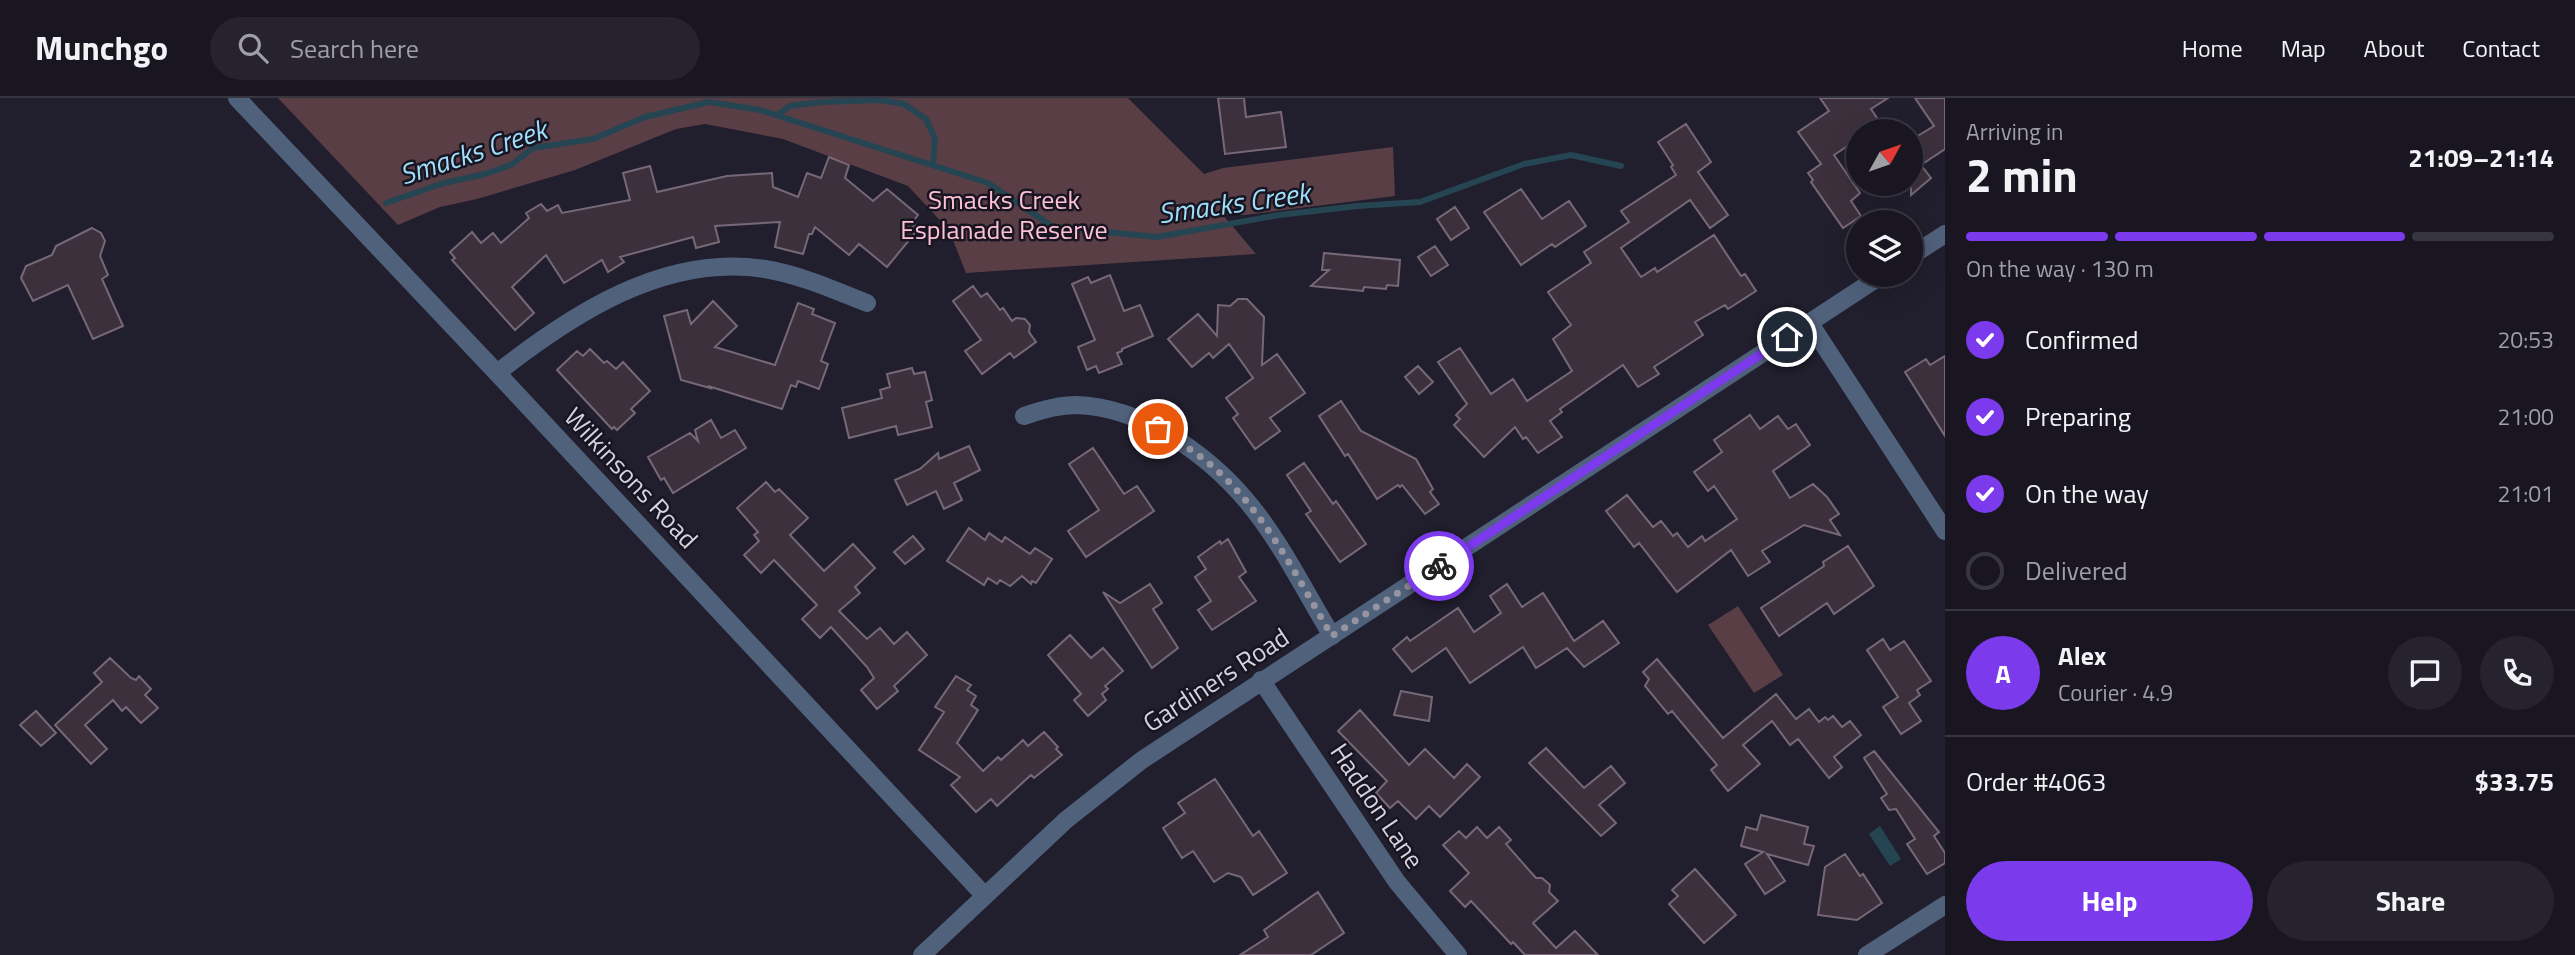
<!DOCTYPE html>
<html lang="en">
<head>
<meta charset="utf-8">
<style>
  :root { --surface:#191622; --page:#26232f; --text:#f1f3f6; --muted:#9f9fa5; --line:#373540; --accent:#7c3aed }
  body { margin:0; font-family:"Titillium Web",sans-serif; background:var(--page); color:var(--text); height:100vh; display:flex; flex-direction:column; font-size:26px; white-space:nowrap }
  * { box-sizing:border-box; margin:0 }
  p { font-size:23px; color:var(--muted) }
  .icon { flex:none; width:38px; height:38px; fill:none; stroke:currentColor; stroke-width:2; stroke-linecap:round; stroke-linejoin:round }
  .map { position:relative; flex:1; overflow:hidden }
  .side { display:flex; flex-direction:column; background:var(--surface); width:630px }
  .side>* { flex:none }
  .needle { width:46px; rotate:50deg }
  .buttons { position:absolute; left:1846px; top:21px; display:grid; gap:14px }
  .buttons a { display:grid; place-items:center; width:77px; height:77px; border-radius:50%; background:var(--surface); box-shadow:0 7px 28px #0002,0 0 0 2px var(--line); font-size:35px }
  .pin { position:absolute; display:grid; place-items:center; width:60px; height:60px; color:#fff; margin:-30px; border:4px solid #fff; border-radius:50%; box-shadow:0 2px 7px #0007 }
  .courier { position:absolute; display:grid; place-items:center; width:70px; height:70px; margin:-35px; border:5px solid #7c3aed; border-radius:50%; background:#fff; color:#222; box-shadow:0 2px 9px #0007 }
  .overview em { font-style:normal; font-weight:700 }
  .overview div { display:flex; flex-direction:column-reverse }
  .overview { display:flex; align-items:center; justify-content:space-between; height:119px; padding:0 21px }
  h1 { font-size:46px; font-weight:700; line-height:52px }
  .bar { display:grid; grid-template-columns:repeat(4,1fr); gap:10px 7px; align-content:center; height:84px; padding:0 21px }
  .bar i { height:9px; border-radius:5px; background:var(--line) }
  .bar .current { background:var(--accent) }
  .bar p { grid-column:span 4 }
  .line { display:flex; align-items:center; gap:18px; padding:0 21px; border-top:2px solid var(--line) }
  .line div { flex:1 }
  .round { display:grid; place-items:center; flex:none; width:74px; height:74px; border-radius:37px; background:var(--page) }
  ol { padding:0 21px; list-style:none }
  li { display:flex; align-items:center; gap:21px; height:77px }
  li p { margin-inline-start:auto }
  li .icon { padding:7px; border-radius:50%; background:var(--accent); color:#fff; stroke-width:4 }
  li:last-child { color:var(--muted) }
  li i { width:38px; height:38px; border:4px solid var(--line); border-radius:50% }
  .cta { display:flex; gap:14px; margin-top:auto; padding:14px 21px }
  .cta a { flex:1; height:80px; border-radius:42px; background:var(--accent); color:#fff; font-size:28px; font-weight:700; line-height:80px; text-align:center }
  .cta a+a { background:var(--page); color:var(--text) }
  header { display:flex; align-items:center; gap:42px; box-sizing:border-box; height:98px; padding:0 35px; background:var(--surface); border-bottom:2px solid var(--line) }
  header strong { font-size:33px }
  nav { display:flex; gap:38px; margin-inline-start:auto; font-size:24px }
  .search { width:490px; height:63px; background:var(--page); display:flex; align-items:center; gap:18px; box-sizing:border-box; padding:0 24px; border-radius:38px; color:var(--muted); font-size:26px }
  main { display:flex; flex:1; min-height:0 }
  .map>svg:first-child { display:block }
  .green { fill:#5a3e46 }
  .water { fill:#254552 }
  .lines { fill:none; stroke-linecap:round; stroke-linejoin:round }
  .stream { stroke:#254552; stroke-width:6 }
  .building { fill:#3d303d; stroke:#776877; stroke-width:2 }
  .minor { stroke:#50617b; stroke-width:18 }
  .tertiary { stroke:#50617b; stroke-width:18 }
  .done { stroke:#9694a0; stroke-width:7; stroke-dasharray:0 12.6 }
  .route { stroke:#7c3aed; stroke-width:9 }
  .labels { text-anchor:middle; stroke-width:5; stroke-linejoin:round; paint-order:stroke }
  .park-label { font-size:26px; fill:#fec0d2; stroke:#181523 }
  .street-label { font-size:26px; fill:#d5d3de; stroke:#181523 }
  .water-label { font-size:28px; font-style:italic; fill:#9fdef9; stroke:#181523 }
</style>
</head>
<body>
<header>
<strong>Munchgo</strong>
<div class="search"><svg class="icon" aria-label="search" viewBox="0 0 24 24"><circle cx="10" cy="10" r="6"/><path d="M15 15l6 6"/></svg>Search here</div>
<nav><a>Home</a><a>Map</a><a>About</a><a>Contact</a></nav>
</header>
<main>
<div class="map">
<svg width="1945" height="857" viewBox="0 0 1945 857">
  <rect width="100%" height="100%" fill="#211e2d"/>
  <path class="green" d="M278 0H1128L1204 76 1223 70 1393 49 1395 98 1245 117H1223L1256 156 966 175 949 132 908 88 783 41 705 26 676 31 575 72 477 101 440 109 398 127Z
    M1738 508 1783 577 1754 595 1708 527Z"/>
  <path class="water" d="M1880 728 1901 761 1890 768 1869 736Z"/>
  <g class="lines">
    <path class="stream" d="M777 17 790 8 822 4 880 2 904 6 926 21 935 41 933 66
      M386 105 444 85 485 76 511 67 533 50 593 41 645 19 709 4 760 12 988 85 1053 129 1157 139 1279 117 1358 108 1420 104 1524 66 1571 57 1621 68"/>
  </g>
  <path class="building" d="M1218 0H1244L1246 19 1281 14 1286 49 1225 56Z
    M1820 0H1888L1871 11 1881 26 1870 33H1858V41L1834 57 1860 95 1851 103 1861 118 1843 130 1811 84 1813 82 1808 75 1821 66 1798 34 1829 13Z
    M1915 0H1945V51L1921 67 1931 80 1911 97V42L1934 28Z
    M1686 26 1711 64 1698 74 1728 117 1710 130 1690 102 1621 150 1641 179 1655 170 1657 174 1714 137 1741 178 1745 176 1756 193 1728 211 1725 207 1695 224 1703 237 1654 269 1659 276 1638 289 1623 267 1560 311 1562 314 1550 323 1562 339 1538 355 1526 339 1523 341 1515 329 1484 359 1454 327 1460 321 1456 317 1467 306 1438 264 1460 250 1491 296 1513 281 1527 303 1572 273 1553 241 1571 227 1548 194 1591 165 1584 154 1629 124 1621 113 1676 77 1671 69 1673 67 1658 44Z
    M829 59 849 67 845 80 873 103 887 91 918 117 912 125 915 127 911 131 915 135 887 169 859 146 849 157 815 129 812 136H809L803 156 775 149 780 124 715 128 719 144 696 150 693 139 620 159 624 164 608 174 602 162 564 185 546 157 512 189 534 215 515 232 452 162 455 160 450 154 472 134 481 145 493 135 501 145 529 120 526 115 541 106 547 113 558 107 562 115 630 102 623 75 650 68 657 94 727 78 772 75 773 89 798 99 807 75 821 80Z
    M1521 91 1542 121 1569 103 1586 128 1555 149 1552 146 1521 167 1484 114Z
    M1455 109 1469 130 1451 142 1437 121Z
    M92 130 101 135 105 143 100 158 108 177 102 181 123 228 93 241 68 187 33 203 21 180 26 168 52 157 56 148Z
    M1435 148 1448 167 1431 178 1418 159Z
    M1324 155 1400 162 1398 188 1387 187 1386 191 1364 189 1363 193 1311 188 1329 172H1322Z
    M1110 177 1124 213 1140 207 1153 238 1122 251V253L1117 255 1122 266 1099 275 1096 268 1087 272 1078 249 1095 242 1072 186 1088 179 1091 185Z
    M973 188 981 199 987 195 1000 212 1003 210 1012 223 1016 220 1025 221 1030 227 1029 234 1036 244 1014 260 1010 255 982 276 965 253 981 242 953 203Z
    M1238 201H1247L1264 219 1262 267 1277 256 1305 295 1270 320 1280 333 1255 351 1233 320 1238 316 1226 300 1253 280 1229 246 1213 260 1209 255 1192 269 1168 241 1198 216 1217 238 1218 207 1230 208Z
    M713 203 737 228 715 249 775 267 798 205 814 211 812 216 835 225 821 263 828 266 819 291 798 283 796 289 791 287 782 311 708 288 710 290 681 282 664 218 687 212 691 226Z
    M590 251 604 265 607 263 616 271 623 264 650 293 631 311 635 315 617 332 614 329 612 331 557 272 577 253 583 258Z
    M1945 258V338L1905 274 1926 261 1930 267Z
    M1418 268 1433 284 1419 296 1405 279Z
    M912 270 914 276 925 274 932 302 926 304 932 329 898 337 896 328 849 340 842 310 882 300 880 292 890 289 887 276Z
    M1341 303 1361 333 1416 361 1433 391 1430 394 1439 406 1425 416 1402 387 1400 389 1398 387 1377 401 1348 356 1345 358 1319 318Z
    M1750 317 1760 331 1778 318 1788 331 1796 326 1810 347 1773 373 1790 400 1813 386 1827 399 1839 416 1830 422 1840 437 1804 427 1762 453 1770 464 1748 478 1731 452 1677 494 1639 445 1634 449 1606 413 1627 397 1653 429 1661 423 1673 438 1677 435 1688 449 1702 438 1705 443 1737 421 1714 388 1708 393 1694 374 1722 354 1714 342Z
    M711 322 721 340 735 332 746 350 673 395 664 380 661 382 648 359 690 335 698 343 695 332Z
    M969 348 980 372 954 385 962 402 944 411 936 393 907 407 895 382 920 371 938 355 939 361Z
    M1093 350 1124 396 1137 388 1154 413 1086 459 1068 433 1099 412 1069 366Z
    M1304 365 1333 406 1336 403 1366 446 1340 464 1306 416 1311 413 1287 377Z
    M766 384 775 394 779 391 808 420 790 437 824 473 853 446 875 470 855 489 860 495 839 513 867 541 880 530 894 546 907 534 927 557 894 588 898 593 877 611 861 592 874 580 867 569 831 529 820 540 802 521 817 507 774 462 761 475 744 457 759 443 754 437 758 434 737 410Z
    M969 430 985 442 989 435 1002 444 1005 439 1030 456 1035 450 1052 461 1036 485 1032 483 1031 486 1022 478 1010 488 1000 482 997 486 988 480 984 487 947 463Z
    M913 438 924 451 905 466 894 454Z
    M1228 441 1246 474 1239 479 1256 503 1212 532 1198 512 1211 503 1195 479 1206 471 1198 459 1220 443 1221 446Z
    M1848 448 1874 488 1834 516 1827 505 1779 538 1761 510 1824 468 1823 464Z
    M1150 486 1162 505 1153 511 1178 550 1152 570 1103 494 1120 505Z
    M1507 486 1522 509 1543 495 1574 543 1603 523 1619 545 1584 569 1567 550 1536 570 1523 549 1470 585 1446 550 1412 574 1393 551 1407 539 1410 543 1458 510 1474 534 1501 515 1490 498Z
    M1070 537 1091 560 1103 550 1123 573 1105 588 1108 591 1102 596 1106 602 1088 618 1074 602 1081 596 1048 557Z
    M1883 541 1890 552 1904 543 1931 583 1917 592 1920 597 1909 605 1921 623 1901 636 1883 609 1898 599 1867 552Z
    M110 560 131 580 136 582 139 578 151 591 145 597 158 610 141 625 126 609 122 613 113 602 85 627 107 651 91 666 55 627 102 584 94 575Z
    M1657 561 1723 640 1776 596 1796 621 1809 611 1819 624 1825 619 1828 622 1833 618 1842 629 1850 623 1861 637 1834 659 1842 669 1829 680 1798 641 1790 647 1772 623 1743 647 1760 666 1728 693 1711 672 1717 667 1672 613 1668 616 1645 588 1649 581 1643 574Z
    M956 578 971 587 967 592 976 598 971 607 978 612 957 645 983 673 998 659 1001 662 1023 642 1028 648 1044 634 1058 649 1056 651 1062 657 1034 680 1031 677 997 708 991 701 976 714 951 687 960 679 919 652 944 614 935 609Z
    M1401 593 1432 599 1429 623 1394 617Z
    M1360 612 1409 667 1425 651 1454 680 1467 666 1480 679 1440 719 1429 708 1416 721 1398 703 1390 710 1376 695 1387 683 1338 633Z
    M36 613 56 635 41 648 20 627Z
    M1546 650 1584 690 1611 668 1625 685 1599 707 1616 725 1601 738 1529 665Z
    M1874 653 1939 734 1934 738 1945 755V765L1927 776 1907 746 1915 741 1896 711 1889 712 1881 700 1887 696 1864 660Z
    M1215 681 1253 738 1259 733 1287 775 1253 797 1241 779 1228 775 1214 784 1193 753 1182 760 1163 730 1185 715 1178 705Z
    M1761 717 1808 729 1804 746 1814 748 1808 767 1767 756 1785 783 1765 796 1745 766 1763 754 1741 748 1746 729 1757 732Z
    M1477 729 1487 740 1499 729 1511 742 1506 746 1536 780H1542L1550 787 1549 794 1558 803 1533 825 1556 850 1575 833 1598 857H1525L1513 844 1511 846 1471 803 1465 809 1450 793 1469 775 1443 747 1459 733 1466 740Z
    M1845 756 1860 778 1863 776 1882 805 1857 822 1818 817 1825 769Z
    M1695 771 1736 817 1704 845 1669 806 1678 798 1672 792Z
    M1318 794 1344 835 1311 857H1240L1268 839 1264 832Z"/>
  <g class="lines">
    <path class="minor" d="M497 275C572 216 665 155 765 171 801 177 834 192 867 205
      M1024 318C1041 312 1058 307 1076 307 1141 309 1205 354 1246 402 1280 442 1304 492 1332 538
      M1261 582 1397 784 1458 857
      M1867 857 1945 807"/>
    <path class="tertiary" d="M237 0 497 275 985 798
      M1911 158 1945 136
      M1809 224 1945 433
      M922 857 1066 722 1142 662 1882 177"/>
  </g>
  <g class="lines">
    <path class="done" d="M1158 331C1181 345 1204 359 1223 378 1270 423 1299 483 1332 538L1439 468"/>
    <path class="route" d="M1439 468 1787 239"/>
  </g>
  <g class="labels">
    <g class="park-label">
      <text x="1004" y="111">Smacks Creek<tspan x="1004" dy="30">Esplanade Reserve</tspan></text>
    </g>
    <g class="street-label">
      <text transform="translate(631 380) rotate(47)" y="9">Wilkinsons Road</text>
      <text transform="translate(1216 582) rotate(-33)" y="9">Gardiners Road</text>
      <text transform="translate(1377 708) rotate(56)" y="9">Haddon Lane</text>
    </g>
    <g class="water-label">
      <text transform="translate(473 54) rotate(-18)" y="10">Smacks Creek</text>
      <text transform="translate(1234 105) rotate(-8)" y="10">Smacks Creek</text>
    </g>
  </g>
</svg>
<div class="buttons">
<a><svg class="needle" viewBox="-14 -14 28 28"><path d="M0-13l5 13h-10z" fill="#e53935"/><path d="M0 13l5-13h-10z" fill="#9f9fa5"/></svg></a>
<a><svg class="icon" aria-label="layers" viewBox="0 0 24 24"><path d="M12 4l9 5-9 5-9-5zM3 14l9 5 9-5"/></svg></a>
</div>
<div class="pin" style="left:1158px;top:331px;background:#ea580c"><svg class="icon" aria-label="bag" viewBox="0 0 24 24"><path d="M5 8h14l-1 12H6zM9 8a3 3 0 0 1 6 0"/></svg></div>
<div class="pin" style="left:1787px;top:239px;background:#1f2937"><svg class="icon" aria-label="home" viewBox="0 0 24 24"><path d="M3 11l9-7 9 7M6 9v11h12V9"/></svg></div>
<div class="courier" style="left:1439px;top:468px"><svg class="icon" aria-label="bike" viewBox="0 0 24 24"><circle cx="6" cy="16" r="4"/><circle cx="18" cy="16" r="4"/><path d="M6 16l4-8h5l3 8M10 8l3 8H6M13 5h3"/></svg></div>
</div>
<section class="side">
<div class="overview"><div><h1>2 min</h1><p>Arriving in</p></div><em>21:09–21:14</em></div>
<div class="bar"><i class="current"></i><i class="current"></i><i class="current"></i><i></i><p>On the way · 130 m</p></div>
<ol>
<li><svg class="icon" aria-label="check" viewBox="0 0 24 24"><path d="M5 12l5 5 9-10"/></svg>Confirmed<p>20:53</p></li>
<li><svg class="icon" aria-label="check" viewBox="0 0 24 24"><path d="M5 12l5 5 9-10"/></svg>Preparing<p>21:00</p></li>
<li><svg class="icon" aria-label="check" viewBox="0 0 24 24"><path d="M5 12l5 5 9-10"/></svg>On the way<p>21:01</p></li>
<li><i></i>Delivered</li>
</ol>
<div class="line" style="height:126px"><b class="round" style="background:var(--accent);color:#fff">A</b><div><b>Alex</b><p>Courier · 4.9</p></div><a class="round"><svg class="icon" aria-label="chat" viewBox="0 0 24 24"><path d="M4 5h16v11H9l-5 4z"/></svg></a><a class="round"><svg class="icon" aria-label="phone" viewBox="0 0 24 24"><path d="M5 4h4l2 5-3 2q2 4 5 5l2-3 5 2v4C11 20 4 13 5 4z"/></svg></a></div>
<div class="line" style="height:91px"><div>Order #4063</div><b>$33.75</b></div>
<div class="cta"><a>Help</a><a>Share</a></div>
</section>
</main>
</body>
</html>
